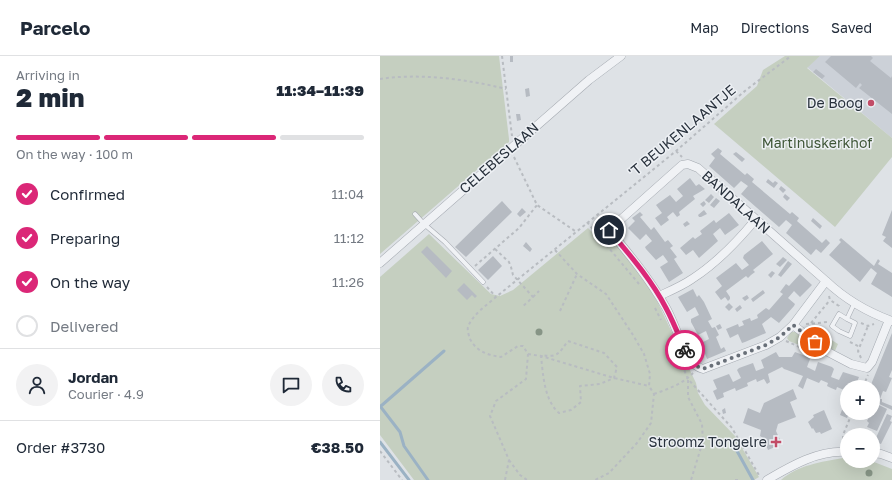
<!DOCTYPE html>
<html lang="en">
<head>
<meta charset="utf-8">
<style>
  :root { --surface:#fff; --page:#f2f2f3; --text:#1f2937; --muted:#747a83; --line:#e0e1e3; --accent:#db2777 }
  body { margin:0; font-family:"Golos Text",sans-serif; background:var(--page); color:var(--text); height:100vh; display:flex; flex-direction:column; font-size:15px; white-space:nowrap }
  * { box-sizing:border-box; margin:0 }
  p { font-size:13px; color:var(--muted) }
  .icon { flex:none; width:22px; height:22px; fill:none; stroke:currentColor; stroke-width:2; stroke-linecap:round; stroke-linejoin:round }
  .map { position:relative; flex:1; overflow:hidden }
  .drawer { display:flex; flex-direction:column; background:var(--surface); width:380px }
  .drawer>* { flex:none }
  .fabs { position:absolute; left:460px; top:324px; display:grid; gap:8px }
  .fabs a { display:grid; place-items:center; width:40px; height:40px; border-radius:50%; background:var(--surface); box-shadow:0 4px 16px #0002; font-size:20px }
  .pin { position:absolute; display:grid; place-items:center; width:34px; height:34px; color:#fff; margin:-17px; border:2px solid #fff; border-radius:50%; box-shadow:0 1px 4px #0007 }
  .courier { position:absolute; display:grid; place-items:center; width:40px; height:40px; margin:-20px; border:3px solid #db2777; border-radius:50%; background:#fff; color:#222; box-shadow:0 1px 5px #0007 }
  .headline em { font-style:normal; font-weight:800 }
  .headline div { display:flex; flex-direction:column-reverse }
  .headline { display:flex; align-items:center; justify-content:space-between; height:68px; padding:0 16px }
  h1 { font-size:26px; font-weight:800; line-height:30px }
  .bar { display:grid; grid-template-columns:repeat(4,1fr); gap:6px 4px; align-content:center; height:48px; padding:0 16px }
  .bar i { height:5px; border-radius:3px; background:var(--line) }
  .bar .on { background:var(--accent) }
  .bar p { grid-column:span 4 }
  .line { display:flex; align-items:center; gap:10px; padding:0 16px; border-top:1px solid var(--line) }
  .line div { flex:1 }
  .round { display:grid; place-items:center; flex:none; width:42px; height:42px; border-radius:21px; background:var(--page) }
  ol { padding:0 16px; list-style:none }
  li { display:flex; align-items:center; gap:12px; height:44px }
  li p { margin-inline-start:auto }
  li .icon { padding:4px; border-radius:50%; background:var(--accent); color:#fff; stroke-width:4 }
  li:last-child { color:var(--muted) }
  li i { width:22px; height:22px; border:2px solid var(--line); border-radius:50% }
  header { display:flex; align-items:center; gap:24px; box-sizing:border-box; height:56px; padding:0 20px; background:var(--surface); border-bottom:1px solid var(--line) }
  header strong { font-size:19px }
  nav { display:flex; gap:22px; margin-inline-start:auto; font-size:14px }
  main { display:flex; flex:1; min-height:0 }
  .map>svg:first-child { display:block }
  .built { fill:#ccd1d8 }
  .green { fill:#c5cfc0 }
  .lines { fill:none; stroke-linecap:round; stroke-linejoin:round }
  .stream { stroke:#9bb2c4; stroke-width:3 }
  .building { fill:#b6bbc2 }
  .lane-casing { stroke:#a4a9b0; stroke-width:5 }
  .street-casing { stroke:#a4a9b0; stroke-width:9 }
  .path { stroke:#b8bcc1; stroke-width:2; stroke-dasharray:3 3; stroke-linecap:butt }
  .lane { stroke:#f0f2f5; stroke-width:4 }
  .street { stroke:#f0f2f5; stroke-width:8 }
  .tree { fill:#879586 }
  .done { stroke:#686f78; stroke-width:4; stroke-dasharray:0 7.2 }
  .route { stroke:#db2777; stroke-width:5 }
  .poi-dot { fill:#c24c67; stroke:#edf0f4; stroke-width:1.5 }
  .labels { text-anchor:middle; stroke-width:3; stroke-linejoin:round; paint-order:stroke }
  .poi-label { font-size:14px; fill:#28313c; stroke:#edf0f4; text-anchor:end }
  .street-label { font-size:14px; fill:#28313c; stroke:#edf0f4 }
  .park-label { font-size:14px; fill:#3f5637; stroke:#edf0f4 }
</style>
</head>
<body>
<header>
<strong>Parcelo</strong>
<nav><a>Map</a><a>Directions</a><a>Saved</a></nav>
</header>
<main>
<section class="drawer">
<div class="headline"><div><h1>2 min</h1><p>Arriving in</p></div><em>11:34–11:39</em></div>
<div class="bar"><i class="on"></i><i class="on"></i><i class="on"></i><i></i><p>On the way · 100 m</p></div>
<ol>
<li><svg class="icon" aria-label="check" viewBox="0 0 24 24"><path d="M5 12l5 5 9-10"/></svg>Confirmed<p>11:04</p></li>
<li><svg class="icon" aria-label="check" viewBox="0 0 24 24"><path d="M5 12l5 5 9-10"/></svg>Preparing<p>11:12</p></li>
<li><svg class="icon" aria-label="check" viewBox="0 0 24 24"><path d="M5 12l5 5 9-10"/></svg>On the way<p>11:26</p></li>
<li><i></i>Delivered</li>
</ol>
<div class="line" style="height:72px"><a class="round"><svg class="icon" aria-label="person" viewBox="0 0 24 24"><circle cx="12" cy="8" r="4"/><path d="M4 21q1-7 8-7t8 7"/></svg></a><div><b>Jordan</b><p>Courier · 4.9</p></div><a class="round"><svg class="icon" aria-label="chat" viewBox="0 0 24 24"><path d="M4 5h16v11H9l-5 4z"/></svg></a><a class="round"><svg class="icon" aria-label="phone" viewBox="0 0 24 24"><path d="M5 4h4l2 5-3 2q2 4 5 5l2-3 5 2v4C11 20 4 13 5 4z"/></svg></a></div>
<div class="line" style="height:52px"><div>Order #3730</div><b>€38.50</b></div>
</section>
<div class="map">
<svg width="512" height="424" viewBox="0 0 512 424">
  <rect width="100%" height="100%" fill="#dee2e6"/>
  <path class="built" d="M440 0H512V82L427 11Z"/>
  <path class="green" d="M0 0H119L129 83V86L0 198Z
    M405 0H440L427 12 512 82V101L455 171 334 68 377 30 383 14Z
    M208 172 220 184 228 177 267 228 278 247 316 327 318 337 325 349 355 380 379 421 374 424H34L0 379V221L49 178 111 238 120 240 133 234Z
    M411 276C420 274 428 285 435 291L434 295 409 285 407 282Z
    M450 283 458 288 455 295 445 289Z
    M463 402H467V405L494 406 512 413V424H401C418 409 441 406 463 402Z"/>
  <g class="lines">
    <path class="stream" d="M0 350 20 376 24 390 48 424
      M1 350 64 295
      M0 386 29 424
      M357 395 373 424"/>
  </g>
  <path class="building" d="M130 0H133V6H130Z
    M451 0H491L493 2 490 5 511 22 512 20V58L479 32 482 29 480 27 476 32 445 6Z
    M436 13 445 20 442 23 433 16Z
    M149 32 150 40 146 41 145 33Z
    M136 58H140L141 64 137 65Z
    M338 92 342 95 340 98 365 119 367 117 374 123 372 126 410 158 412 156 419 162 417 165 442 187 446 183 450 187 441 197 436 193 431 199 406 177 412 169 406 164 399 171 361 138 368 130 361 125 354 132 329 110 335 102 331 98Z
    M356 96 365 103 362 106 353 98Z
    M310 122 316 130 319 128 325 133 313 140 315 143 299 156 300 159 297 161 293 156 287 161 289 164 281 170 275 162 282 157 276 149 290 139 296 146 303 140 297 133Z
    M388 123 393 127 395 125 398 127 394 132 386 126Z
    M401 130 406 134 403 137 399 133Z
    M331 138 334 141 329 147 325 144Z
    M405 138 410 142 407 145 403 141Z
    M336 142 340 145 334 152 330 149Z
    M122 145 132 156 86 201 75 191Z
    M324 145 326 148 323 151 320 148Z
    M142 152 146 156 140 161 137 158Z
    M324 154 327 158 321 161H319L318 159Z
    M512 154V192L503 185 506 181 502 179Z
    M260 156 263 159 260 161 271 174 274 171 285 186 288 184 293 190 290 192 297 201 294 203 303 217 289 226 280 211 288 206 283 199 276 204 266 193 265 191 272 185 266 178 260 184 248 172 255 165 252 162Z
    M349 157 359 169 345 179 340 172 333 178 338 185 319 202 313 194 306 199 300 192 313 181 315 183 322 178 320 175 334 164 336 167Z
    M433 162 442 170 440 173 431 165Z
    M307 165 310 168 305 171 303 168Z
    M461 182 494 210 498 203 500 205 498 208 512 217V241L491 228 497 217 491 212 480 226 449 199 461 186 459 184Z
    M382 185 393 198 373 214 375 216 371 219 368 222 366 220 346 235 350 241V243L348 245 345 241 341 244 335 236 342 230 336 222 356 207 362 214 369 209 363 202 364 199Z
    M146 186 152 193 150 196 143 190Z
    M47 190 72 215 66 222 41 196Z
    M113 200 122 210 108 224 98 214Z
    M403 201 407 204 400 211 396 208Z
    M408 205 412 208 401 221 398 219Z
    M392 215 395 217 391 222 388 219Z
    M420 218 432 229 420 241 414 235 408 242 415 248 414 250 399 267 391 261 382 268 386 277 365 286 362 287 358 278 350 282 346 273 358 268 359 271 364 269 362 265 370 262 371 265 378 262 377 259 386 252 389 254 403 238 400 236 406 228 409 230Z
    M84 227 97 240 95 242 92 239 87 244 77 234Z
    M313 233 317 241 319 239 324 246 332 263 328 265 332 272 335 271 339 279 336 281 341 293 344 291 346 295 327 303 321 287 329 283 326 275 318 279 311 266V263L319 259 315 251 307 256 298 241Z
    M383 234 385 237 373 246 371 243Z
    M367 239 369 242 365 245 362 242Z
    M349 247 353 251 349 255 345 251Z
    M360 249 362 252 357 256 355 253Z
    M340 268 342 272 338 274 336 270Z
    M512 277V314L509 321 512 322 506 336 503 335 500 343H502V346L512 350V354L493 345V331H490Z
    M396 296 399 301H412L415 296 428 301 430 303 427 311 435 315 438 306 452 311 454 313 451 321 459 324 463 316 479 321 475 331H467V342L462 340 464 334 457 331 456 334 451 332 447 330 448 327 441 324 439 327 427 322 423 333 418 330 423 320 407 314 404 313 402 311 388 318 390 326 387 328 384 323 377 326 376 323 367 327 368 330 356 335 355 332 343 337 344 341 337 344 333 335 337 333 333 324 349 318 353 326 361 322 357 314 359 312 373 307 376 315 384 312 381 304Z
    M413 333 417 343 410 346 416 361 398 368 396 375 402 388 388 394 383 382 380 380 381 374 363 367 368 352 380 357 384 347Z
    M493 346 507 353 497 375 487 371 489 367 487 365 491 357H493Z
    M345 352 346 357 343 358 342 354Z
    M444 354 452 373 441 378 440 376 436 377 433 372 432 373 428 366 434 361 433 359Z
    M462 354 469 357 467 362 460 359Z
    M507 358 512 360 510 365 512 366 501 388 494 386Z"/>
  <g class="lines">
    <defs>
      <path id="lane" d="M35 158 44 168 65 186 103 226
        M467 263 459 258 452 270 459 275 470 280 475 267 467 263 474 248"/>
      <path id="street" d="M308 108 318 112 446 225 413 269 400 281 386 289 323 313C309 309 305 295 300 283 295 272 291 260 285 250 269 222 249 198 229 174L302 109Z
        M0 207 209 24 241 0
        M446 225C465 243 487 256 512 265
        M279 240C290 235 302 230 312 223 337 207 357 186 376 163
        M413 269 448 296 471 308 487 312 492 306 509 264
        M493 397 501 398 512 402
        M387 424C411 410 438 394 467 396"/>
    </defs>
    <use href="#lane" class="lane-casing"/>
    <use href="#street" class="street-casing"/>
    <path class="path" d="M122 0 132 80
      M0 23C39 17 87 23 126 33
      M296 95 302 101
      M134 101 157 149 195 175
      M207 166 259 228
      M115 193 129 206 131 211 133 219 153 241 142 251
      M175 194 197 218 226 238 253 279 264 298 270 318 269 330 274 338 271 367 257 387 229 417 215 424
      M95 210 139 172 157 149
      M107 231 116 241
      M449 240 450 244 459 250V253
      M153 241 159 235
      M275 252 281 264
      M180 255 197 218
      M431 267 450 244
      M481 267 488 270 494 268
      M426 268 448 266
      M188 285 224 297 237 311 234 322 220 328 200 330 201 346 191 354 179 357C164 344 163 318 161 300L162 299C178 302 179 297 188 285Z
      M406 285 435 298
      M470 286 480 291
      M148 298 161 300 234 322 269 330
      M481 302 478 295 488 270
      M302 309 308 323 352 372 380 421
      M308 324V341L322 368 323 385 311 424
      M483 331 488 319
      M274 338C288 333 303 328 313 317
      M463 389V379L472 357
      M0 395 22 424
      M129 404 140 419 147 424
      M125 424 129 404 110 360 116 345 146 323 148 298 143 290H138L121 301C108 299 97 296 90 283 89 280 87 274 88 271 92 259 107 249 116 241L296 95 366 34 411 0
      M355 424H359"/>
    <use href="#lane" class="lane"/>
    <use href="#street" class="street"/>
  </g>
  <g class="tree">
    <circle cx="159" cy="276" r="3.5"/>
    <circle cx="489" cy="417" r="3.5"/>
  </g>
  <g class="lines">
    <path class="done" d="M305 294C309 303 314 310 323 313L386 289 400 281 413 269 435 286"/>
    <path class="route" d="M229 174C249 198 271 223 286 252 293 265 299 280 305 294"/>
  </g>
  <g class="poi-dot">
    <circle cx="491" cy="47" r="4"/>
    <path d="M394 380h4v4h4v4h-4v4h-4v-4h-4v-4h4z"/>
  </g>
  <g class="labels">
    <g class="poi-label">
      <text x="483" y="52">De Boog</text>
      <text x="387" y="391">Stroomz Tongelre</text>
    </g>
    <g class="street-label">
      <text transform="translate(302 75) rotate(-40)" y="5">'T BEUKENLAANTJE</text>
      <text transform="translate(119 102) rotate(-41)" y="5">CELEBESLAAN</text>
      <text transform="translate(356 146) rotate(42)" y="5">BANDALAAN</text>
    </g>
    <g class="park-label">
      <text x="437" y="92">Martinuskerkhof</text>
    </g>
  </g>
</svg>
<div class="fabs">
<a>+</a>
<a>−</a>
</div>
<div class="pin" style="left:435px;top:286px;background:#ea580c"><svg class="icon" aria-label="bag" viewBox="0 0 24 24"><path d="M5 8h14l-1 12H6zM9 8a3 3 0 0 1 6 0"/></svg></div>
<div class="pin" style="left:229px;top:174px;background:#1f2937"><svg class="icon" aria-label="home" viewBox="0 0 24 24"><path d="M3 11l9-7 9 7M6 9v11h12V9"/></svg></div>
<div class="courier" style="left:305px;top:294px"><svg class="icon" aria-label="bike" viewBox="0 0 24 24"><circle cx="6" cy="16" r="4"/><circle cx="18" cy="16" r="4"/><path d="M6 16l4-8h5l3 8M10 8l3 8H6M13 5h3"/></svg></div>
</div>
</main>
</body>
</html>
